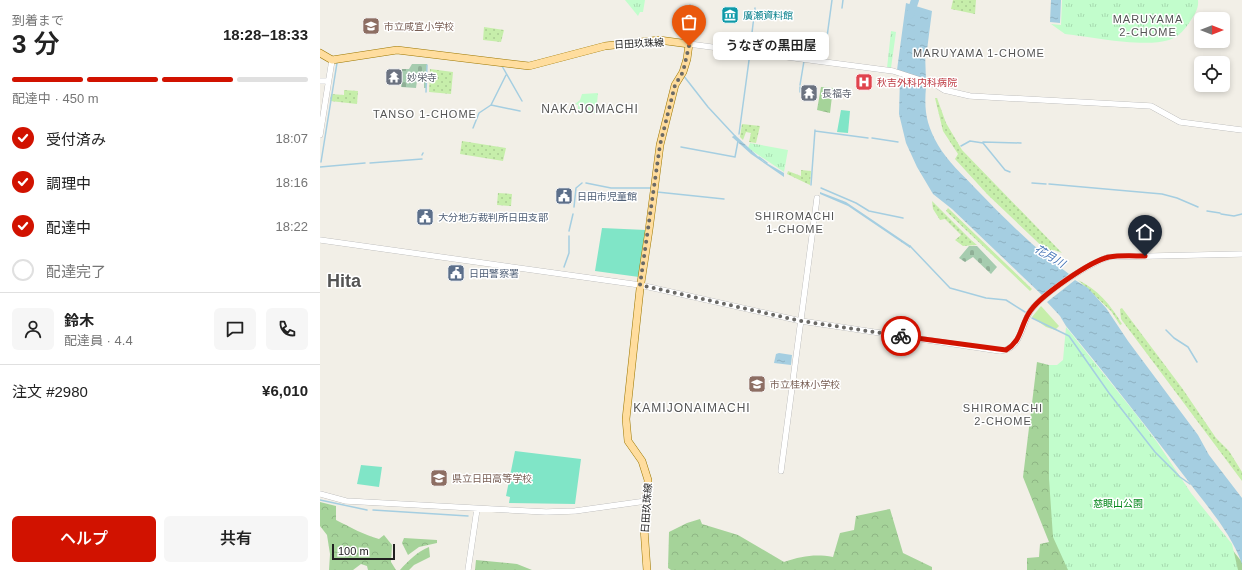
<!DOCTYPE html>
<html lang="ja">
<head>
<meta charset="utf-8">
<style>
  :root { --surface:#fff; --page:#f6f6f6; --text:#222; --muted:#767676; --line:#e0e0e0; --accent:#d11200 }
  body { margin:0; font-family:Helvetica,"Noto Sans JP",sans-serif; background:var(--page); color:var(--text); height:100vh; display:flex; flex-direction:column; font-size:15px; white-space:nowrap }
  * { box-sizing:border-box; margin:0 }
  p { font-size:13px; color:var(--muted) }
  .icon { flex:none; width:22px; height:22px; fill:none; stroke:currentColor; stroke-width:2; stroke-linecap:round; stroke-linejoin:round }
  .map { position:relative; flex:1; overflow:hidden }
  .drawer { display:flex; flex-direction:column; background:var(--surface); width:320px }
  .drawer>* { flex:none }
  .needle { width:26px; rotate:90deg }
  .buttons { position:absolute; left:874px; top:12px; display:grid; gap:8px }
  .buttons a { display:grid; place-items:center; width:36px; height:36px; border-radius:6px; background:var(--surface); box-shadow:0 2px 6px #0003; font-size:20px }
  .scale { position:absolute; left:12px; bottom:10px; width:63px; box-sizing:border-box; padding-left:4px; border:2px solid #212121; border-top:0; font-size:11px; line-height:14px; white-space:nowrap; color:#212121; -webkit-text-stroke:3px #fff; paint-order:stroke }
  .pin { position:absolute; display:grid; place-items:center; width:34px; height:34px; color:#fff; margin:-41px -17px; border-radius:50% 50% 50% 0; rotate:-45deg; box-shadow:0 0 4px #0007 }
  .pin .icon { rotate:45deg }
  .courier { position:absolute; display:grid; place-items:center; width:40px; height:40px; margin:-20px; border:3px solid #d11200; border-radius:50%; background:#fff; color:#222; box-shadow:0 1px 5px #0007 }
  .bubble { position:absolute; height:28px; border-radius:6px; background:var(--surface); box-shadow:0 2px 6px #0003; font-size:13px; font-weight:600; line-height:28px; text-align:center }
  .overview em { font-style:normal; font-weight:600 }
  .overview div { display:flex; flex-direction:column-reverse }
  .overview { display:flex; align-items:center; justify-content:space-between; height:68px; padding:0 12px }
  h1 { font-size:26px; font-weight:600; line-height:30px }
  .bar { display:grid; grid-template-columns:repeat(4,1fr); gap:6px 4px; align-content:center; height:48px; padding:0 12px }
  .bar i { height:5px; border-radius:3px; background:var(--line) }
  .bar .selected { background:var(--accent) }
  .bar p { grid-column:span 4 }
  .line { display:flex; align-items:center; gap:10px; padding:0 12px; border-top:1px solid var(--line) }
  .line div { flex:1 }
  .round { display:grid; place-items:center; flex:none; width:42px; height:42px; border-radius:6px; background:var(--page) }
  ol { padding:0 12px; list-style:none }
  li { display:flex; align-items:center; gap:12px; height:44px }
  li p { margin-inline-start:auto }
  li .icon { padding:4px; border-radius:50%; background:var(--accent); color:#fff; stroke-width:4 }
  li:last-child { color:var(--muted) }
  li i { width:22px; height:22px; border:2px solid var(--line); border-radius:50% }
  .action { display:flex; gap:8px; margin-top:auto; padding:8px 12px }
  .action a { flex:1; height:46px; border-radius:6px; background:var(--accent); color:#fff; font-size:16px; font-weight:600; line-height:46px; text-align:center }
  .action a+a { background:var(--page); color:var(--text) }
  main { display:flex; flex:1; min-height:0 }
  .map>svg:first-child { display:block }
  .grass { fill:url(#grass-dots) }
  .forest { fill:url(#forest-crowns) }
  .cemetery { fill:url(#cemetery-stones) }
  .park { fill:url(#park-tufts) }
  .garden { fill:#c6eeaa }
  .pitch { fill:#80e5c7 }
  .water { fill:url(#water-ripples) }
  .lines { fill:none; stroke-linecap:round; stroke-linejoin:round }
  .stream { stroke:#a5cee1; stroke-width:1.5 }
  .river { stroke:#a5cee1; stroke-width:8 }
  .tertiary-casing { stroke:#a8a8a8; stroke-width:6 }
  .primary-casing { stroke:#9d7700; stroke-width:8 }
  .tertiary { stroke:#fff; stroke-width:5.5 }
  .primary { stroke:#ffdd9e; stroke-width:7 }
  .done { stroke:#6a6966; stroke-width:4; stroke-dasharray:0 7.2 }
  .route { stroke:#d11200; stroke-width:5 }
  .labels { text-anchor:middle; stroke-width:3; stroke-linejoin:round; paint-order:stroke }
  .culture-label { font-size:10px; fill:#0d838f; stroke:#fff; text-anchor:start }
  .education-label { font-size:10px; fill:#785e54; stroke:#fff; text-anchor:start }
  .street-label { font-size:10px; fill:#212121; stroke:#fff }
  .worship-label { font-size:10px; fill:#5b616d; stroke:#fff; text-anchor:start }
  .health-label { font-size:10px; fill:#be3a42; stroke:#fff; text-anchor:start }
  .service-label { font-size:10px; fill:#4e5e75; stroke:#fff; text-anchor:start }
  .park-label { font-size:10px; fill:#05881b; stroke:#fff }
  .neighbourhood-label { font-size:11px; letter-spacing:1px; fill:#545454; stroke:#fff }
  .water-label { font-size:11px; font-style:italic; fill:#4675b7; stroke:#fff }
  .quarter-label { font-size:12px; letter-spacing:1px; fill:#545454; stroke:#fff }
  .town-label { font-size:18px; font-weight:bold; fill:#545454; stroke:#fff }
</style>
</head>
<body>
<main>
<section class="drawer">
<div class="overview"><div><h1>3 分</h1><p>到着まで</p></div><em>18:28–18:33</em></div>
<div class="bar"><i class="selected"></i><i class="selected"></i><i class="selected"></i><i></i><p>配達中 · 450 m</p></div>
<ol>
<li><svg class="icon" aria-label="check" viewBox="0 0 24 24"><path d="M5 12l5 5 9-10"/></svg>受付済み<p>18:07</p></li>
<li><svg class="icon" aria-label="check" viewBox="0 0 24 24"><path d="M5 12l5 5 9-10"/></svg>調理中<p>18:16</p></li>
<li><svg class="icon" aria-label="check" viewBox="0 0 24 24"><path d="M5 12l5 5 9-10"/></svg>配達中<p>18:22</p></li>
<li><i></i>配達完了</li>
</ol>
<div class="line" style="height:72px"><a class="round"><svg class="icon" aria-label="person" viewBox="0 0 24 24"><circle cx="12" cy="8" r="4"/><path d="M4 21q1-7 8-7t8 7"/></svg></a><div><b>鈴木</b><p>配達員 · 4.4</p></div><a class="round"><svg class="icon" aria-label="chat" viewBox="0 0 24 24"><path d="M4 5h16v11H9l-5 4z"/></svg></a><a class="round"><svg class="icon" aria-label="phone" viewBox="0 0 24 24"><path d="M5 4h4l2 5-3 2q2 4 5 5l2-3 5 2v4C11 20 4 13 5 4z"/></svg></a></div>
<div class="line" style="height:52px"><div>注文 #2980</div><b>¥6,010</b></div>
<div class="action"><a>ヘルプ</a><a>共有</a></div>
</section>
<div class="map">
<svg width="922" height="570" viewBox="0 0 922 570">
  <defs>
    <pattern id="grass-dots" width="8" height="8" patternUnits="userSpaceOnUse"><rect width="8" height="8" fill="#c6eeaa"/><path d="M2 2h.1M6 6h.1" fill="none" stroke="#aacc92" stroke-width="1.8" stroke-linecap="round"/></pattern>
    <pattern id="forest-crowns" width="20" height="18" patternUnits="userSpaceOnUse"><rect width="20" height="18" fill="#a5d399"/><path d="M2 6a3 3 0 1 1 6 0M12 15a3 3 0 1 1 6 0" fill="none" stroke="#8eb584"/></pattern>
    <pattern id="cemetery-stones" width="16" height="16" patternUnits="userSpaceOnUse"><rect width="16" height="16" fill="#a6ccaf"/><path d="M2 7V4a2 2 0 0 1 4 0v3zM10 15v-3a2 2 0 0 1 4 0v3z" fill="#8faf96"/></pattern>
    <pattern id="park-tufts" width="24" height="20" patternUnits="userSpaceOnUse"><rect width="24" height="20" fill="#c2fdcc"/><path d="M3 7l-1-3M5 7V3M7 7l1-3M15 17l-1-3M17 17v-4M19 17l1-3" fill="none" stroke="#a6d9af"/></pattern>
    <pattern id="water-ripples" width="26" height="14" patternUnits="userSpaceOnUse"><rect width="26" height="14" fill="#a5cee1"/><path d="M2 4q2-2 4 0t4 0M15 11q2-2 4 0t4 0" fill="none" stroke="#8eb1c1"/></pattern>
  </defs>
  <rect width="100%" height="100%" fill="#f2efe7"/>
  <path class="grass" d="M633 0H656L655 14 631 9Z
    M164 27 184 30 181 42 163 40Z
    M110 69 133 72 131 94 109 92Z
    M24 90 38 91 37 104 10 101 11 94 24 95Z
    M615 98H617L626 123 642 150 742 253 734 250 730 254 668 195 635 159 638 154 623 131Z
    M422 124 440 126 436 143 429 142 431 133 426 132 423 140 420 137Z
    M142 141 186 148 183 161 140 154Z
    M481 170 491 171 490 185 467 174 468 171 481 176Z
    M178 193 192 194 191 206 177 205Z
    M612 201 651 240 657 245 643 246 635 240 641 235 625 219 620 220 613 209Z
    M628 208 712 289 710 291 626 211Z
    M758 280C777 289 791 305 802 324L800 325 791 311Z
    M802 308 862 388 896 438 909 451 922 472V481L801 319 800 309Z"/>
  <path class="forest" d="M501 87 513 88 510 113 497 110Z
    M717 362 760 373 883 513 922 562V570H707V558L719 557 720 544 729 542 703 477Z
    M0 502 16 506V520C30 527 44 535 59 539L64 535 72 545 71 562 76 570H48L47 566 41 564 33 570H9L10 554 7 535 0 526Z
    M570 509 583 553 612 567V570H351L348 568 349 532 367 523 380 519 382 524 418 535 464 562C482 556 495 554 513 557L520 533 534 530 536 516Z
    M84 538 117 540V543L99 547 88 555 82 543Z
    M109 547 110 557 94 565 89 570H80C89 560 97 552 109 547Z
    M156 560 197 564 212 570H155Z"/>
  <path class="cemetery" d="M92 64H107L106 88H104V82L97 81 96 88 81 87 82 69H89Z
    M649 246H657L677 267 671 274 653 257 645 262 639 258Z"/>
  <path class="park" d="M305 0H325L323 12H320L318 16Z
    M742 0H878C879 8 875 14 871 20 866 28 859 37 849 40 823 48 773 37 745 34L731 24 741 25Z
    M571 31 576 32 571 68H567Z
    M278 93 276 113 258 110V105L255 104 260 100 262 94Z
    M430 143 468 150 464 172 428 148Z
    M746 327 815 413 837 442 871 493 912 544 918 570H748L733 537 729 479V365H737L743 360Z"/>
  <path class="garden" d="M721 306 739 326 735 330 726 327 712 317Z"/>
  <path class="pitch" d="M521 110 530 111 528 133 517 132Z
    M282 228 326 230 319 277 275 271Z
    M195 451 261 459 255 504 189 503 190 497 186 496Z
    M41 465 62 467 59 487 37 484Z"/>
  <path class="water" d="M731 0H741L740 23 730 22Z
    M586 3 612 11 607 50 605 52 606 81 577 70Z
    M580 78 606 87C604 110 606 124 618 145 628 162 643 175 656 189 685 219 715 249 749 274L722 295 632 209 613 194 597 167 586 143 579 114Z
    M415 135 443 161 464 173V177L431 154 412 137Z
    M500 192 526 202 591 246 590 248 528 206 500 194Z
    M755 280 768 288 786 308 808 341 878 435 889 455 922 498V564C911 532 885 504 865 477 826 426 787 376 746 326L740 316 727 302Z
    M459 353 472 355 471 365 454 363 456 354Z"/>
  <g class="lines">
    <path class="stream" d="M522 8 523 0
      M368 16 370 5
      M430 49 435 8
      M504 59 512 0
      M182 66 202 101
      M363 75 388 107 415 136
      M480 85 484 61
      M106 92 107 65
      M480 92V87
      M171 105 186 75
      M153 128 159 113 171 105 200 111
      M495 131 548 138
      M419 134 430 53
      M552 138 578 142
      M663 142 701 143
      M641 146 650 141 663 143 685 170 690 172
      M361 147 415 157 418 141
      M102 155 103 153
      M439 157 447 163
      M1 162 17 63
      M50 163 102 159
      M0 167 45 163
      M266 183 291 188H331
      M712 183 726 184
      M729 184 842 194 857 198 878 207
      M491 185 495 130
      M501 188 536 203 549 211 583 218
      M337 192 404 199
      M254 207 256 188 262 183
      M887 211 900 213
      M901 214 914 216 922 214
      M249 231 253 214
      M590 246 630 288 666 298 686 300 705 312
      M244 267 249 253V236
      M712 318 749 336 789 393 835 452 860 477 870 484
      M846 330 854 338 868 347 877 362
      M0 500 47 510
      M53 510 148 516"/>
    <path class="river" d="M590 15 595 0"/>
    <defs>
      <path id="tertiary" d="M369 44 573 71 616 85 624 90 650 96 831 106 860 122 922 130
        M0 81H8
        M0 135 12 60
        M0 240 320 285 481 321 680 351C702 349 701 324 711 310 725 292 768 264 789 257L922 254
        M461 471 497 198
        M0 494 26 501 226 512 255 511 326 501
        M148 570 157 509"/>
      <path id="primary" d="M0 53 12 60 77 50 209 66 285 46 339 40 369 44 367 59 363 72 355 85 340 145 329 230 320 289 306 419 308 441 322 461 328 480 324 528 327 570"/>
    </defs>
    <use href="#tertiary" class="tertiary-casing"/>
    <use href="#primary" class="primary-casing"/>
    <use href="#tertiary" class="tertiary"/>
    <use href="#primary" class="primary"/>
  </g>
  <g class="lines">
    <path class="done" d="M369 46 363 72 355 85 340 145 320 285 481 321 581 336"/>
    <path class="route" d="M581 336 686 350C703 340 700 324 711 310 722 295 770 261 789 257 800 255 814 256 825 256"/>
  </g>
  <defs>
    <symbol id="museum-square" viewBox="-11 -11 22 22"><rect x="-9" y="-9" width="18" height="18" rx="4" fill="#0f9aa8" stroke="#fff"/><path d="M0-6L6-3V-2H-6V-3ZM-5-1h2V3h-2ZM-1-1h2V3h-2ZM3-1h2V3H3ZM-6 4H6V6H-6Z" fill="#fff"/></symbol>
    <symbol id="school-square" viewBox="-11 -11 22 22"><rect x="-9" y="-9" width="18" height="18" rx="4" fill="#8d6e63" stroke="#fff"/><path d="M0-5L7-2L0 1L-7-2ZM-4 1L0 2.5L4 1V4Q0 6-4 4Z" fill="#fff"/></symbol>
    <symbol id="temple-square" viewBox="-11 -11 22 22"><rect x="-9" y="-9" width="18" height="18" rx="4" fill="#6b7280" stroke="#fff"/><path d="M0-6L5-2H3V0L6.5 2.5H4V6H1.5V3h-3V6H-4V2.5H-6.5L-3 0V-2H-5Z" fill="#fff"/></symbol>
    <symbol id="hospital-square" viewBox="-11 -11 22 22"><rect x="-9" y="-9" width="18" height="18" rx="4" fill="#e0444e" stroke="#fff"/><path d="M-5-5h3v3.5h4V-5h3V5h-3V1.5h-4V5h-3Z" fill="#fff"/></symbol>
    <symbol id="civic-square" viewBox="-11 -11 22 22"><rect x="-9" y="-9" width="18" height="18" rx="4" fill="#5c6f8a" stroke="#fff"/><path d="M-.6-6.5H3V-4.5H.6V-3L4-1V1h2V6H-6V1h2V-1L-.6-3ZM-1.2 2.5V6h2.4V2.5Z" fill="#fff"/></symbol>
  </defs>
  <g fill-rule="evenodd">
    <use href="#museum-square" x="400" y="5" width="20" height="20"/>
    <use href="#school-square" x="41" y="16" width="20" height="20"/>
    <use href="#temple-square" x="64" y="67" width="20" height="20"/>
    <use href="#hospital-square" x="534" y="72" width="20" height="20"/>
    <use href="#temple-square" x="479" y="83" width="20" height="20"/>
    <use href="#civic-square" x="234" y="186" width="20" height="20"/>
    <use href="#civic-square" x="95" y="207" width="20" height="20"/>
    <use href="#civic-square" x="126" y="263" width="20" height="20"/>
    <use href="#school-square" x="427" y="374" width="20" height="20"/>
    <use href="#school-square" x="109" y="468" width="20" height="20"/>
  </g>
  <g class="labels">
    <g class="culture-label">
      <text x="423" y="19">廣瀬資料館</text>
    </g>
    <g class="education-label">
      <text x="64" y="30">市立咸宜小学校</text>
      <text x="450" y="388">市立桂林小学校</text>
      <text x="132" y="482">県立日田高等学校</text>
    </g>
    <g class="street-label">
      <text transform="translate(319 43) rotate(-3)" y="4">日田玖珠線</text>
      <text transform="translate(326 508) rotate(-86)" y="4">日田玖珠線</text>
    </g>
    <g class="worship-label">
      <text x="87" y="81">妙栄寺</text>
      <text x="502" y="97">長福寺</text>
    </g>
    <g class="health-label">
      <text x="557" y="86">秋吉外科内科病院</text>
    </g>
    <g class="service-label">
      <text x="257" y="200">日田市児童館</text>
      <text x="118" y="221">大分地方裁判所日田支部</text>
      <text x="149" y="277">日田警察署</text>
    </g>
    <g class="park-label">
      <text x="798" y="507">慈眼山公園</text>
    </g>
    <g class="neighbourhood-label">
      <text x="828" y="23">MARUYAMA<tspan x="828" dy="13">2-CHOME</tspan></text>
      <text x="659" y="57">MARUYAMA 1-CHOME</text>
      <text x="105" y="118">TANSO 1-CHOME</text>
      <text x="475" y="220">SHIROMACHI<tspan x="475" dy="13">1-CHOME</tspan></text>
      <text x="683" y="412">SHIROMACHI<tspan x="683" dy="13">2-CHOME</tspan></text>
    </g>
    <g class="water-label">
      <text transform="translate(730 256) rotate(31)" y="4">花月川</text>
    </g>
    <g class="quarter-label">
      <text x="270" y="113">NAKAJOMACHI</text>
      <text x="372" y="412">KAMIJONAIMACHI</text>
    </g>
    <g class="town-label">
      <text x="24" y="287">Hita</text>
    </g>
  </g>
</svg>
<div class="buttons">
<a><svg class="needle" viewBox="-14 -14 28 28"><path d="M0-13l5 13h-10z" fill="#e53935"/><path d="M0 13l5-13h-10z" fill="#767676"/></svg></a>
<a><svg class="icon" aria-label="locate" viewBox="0 0 24 24"><circle cx="12" cy="12" r="6"/><path d="M12 2v4M12 18v4M2 12h4M18 12h4"/></svg></a>
</div>
<div class="scale">100 m</div>
<div class="pin" style="left:369px;top:46px;background:#ea580c"><svg class="icon" aria-label="bag" viewBox="0 0 24 24"><path d="M5 8h14l-1 12H6zM9 8a3 3 0 0 1 6 0"/></svg></div>
<div class="pin" style="left:825px;top:256px;background:#1f2937"><svg class="icon" aria-label="home" viewBox="0 0 24 24"><path d="M3 11l9-7 9 7M6 9v11h12V9"/></svg></div>
<div class="courier" style="left:581px;top:336px"><svg class="icon" aria-label="bike" viewBox="0 0 24 24"><circle cx="6" cy="16" r="4"/><circle cx="18" cy="16" r="4"/><path d="M6 16l4-8h5l3 8M10 8l3 8H6M13 5h3"/></svg></div>
<div class="bubble" style="left:393px;top:32px;width:116px">うなぎの黒田屋</div>
</div>
</main>
</body>
</html>
